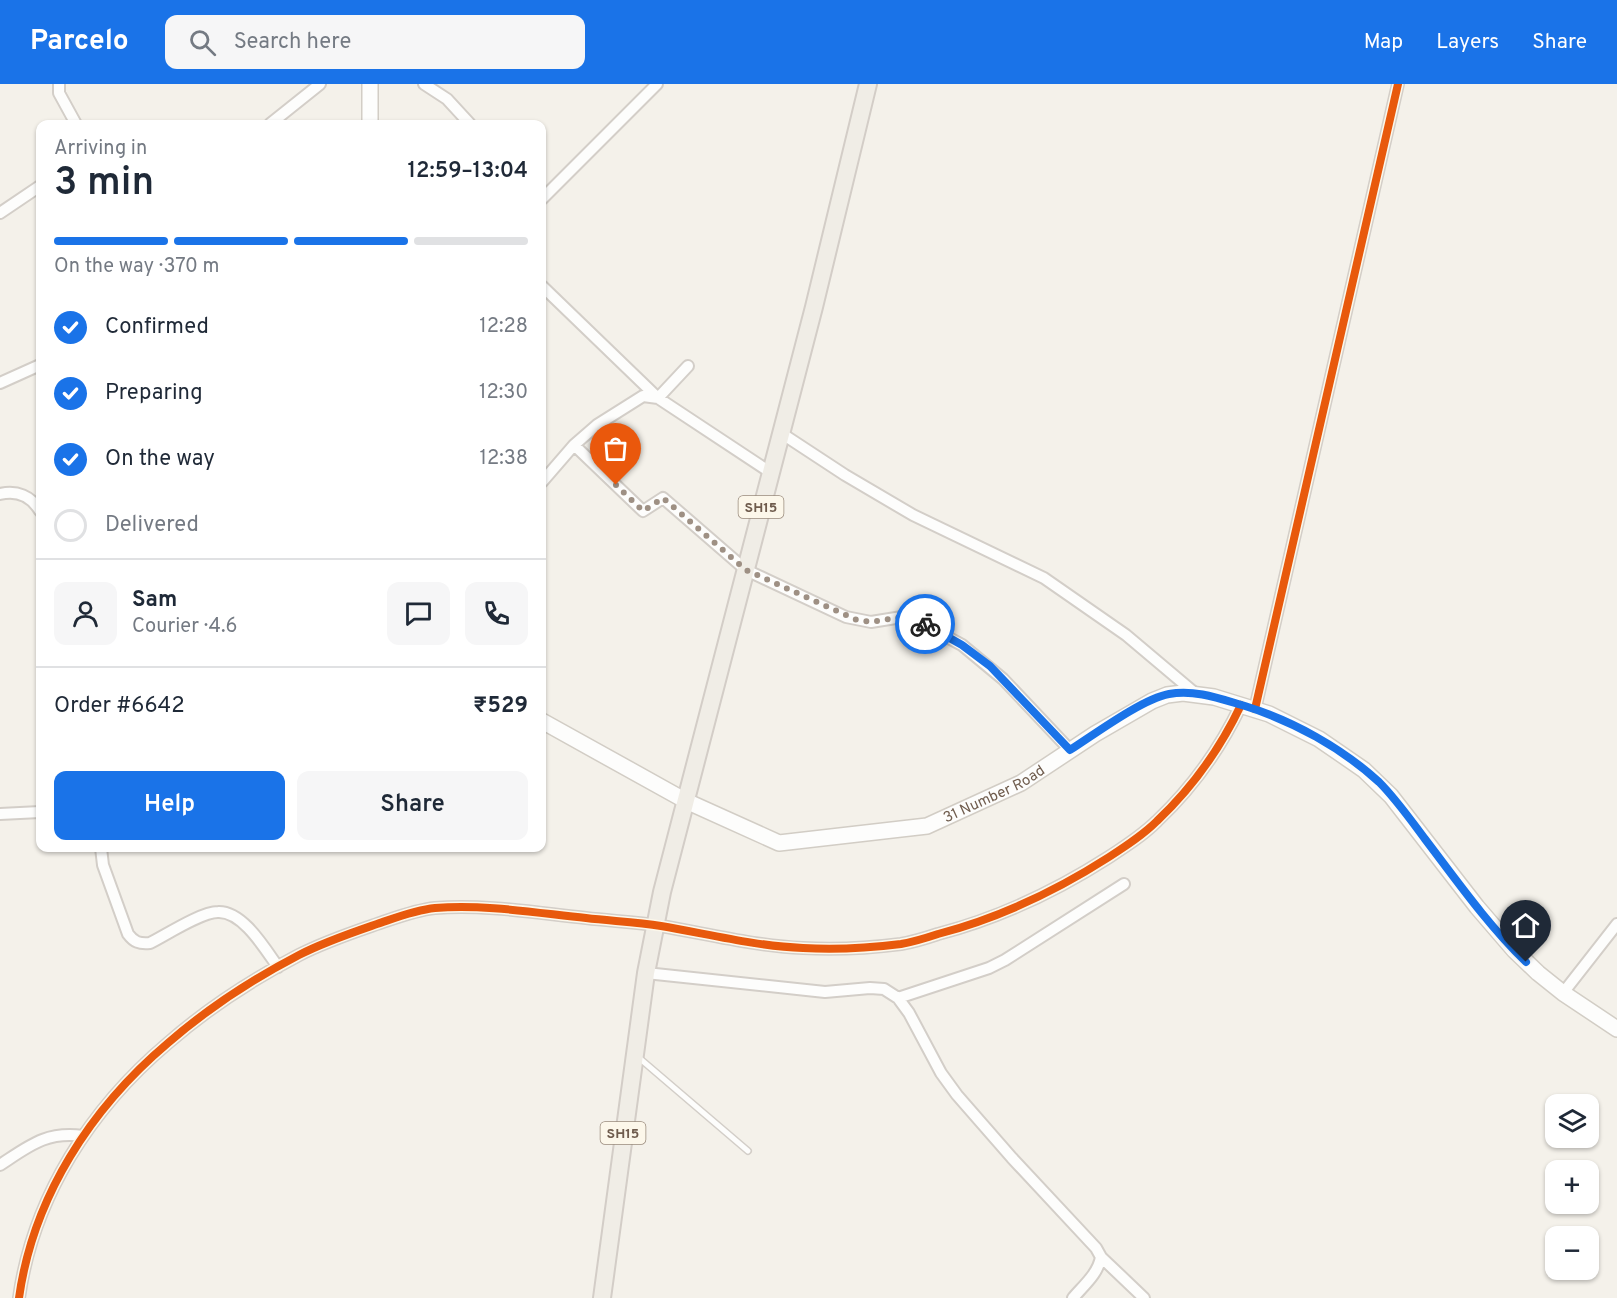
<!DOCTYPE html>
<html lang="en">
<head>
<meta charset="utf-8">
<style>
  :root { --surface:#fff; --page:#f6f6f7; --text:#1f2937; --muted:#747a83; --line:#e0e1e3; --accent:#1a73e8 }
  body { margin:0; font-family:Overpass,sans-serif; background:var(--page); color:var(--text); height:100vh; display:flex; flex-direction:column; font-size:22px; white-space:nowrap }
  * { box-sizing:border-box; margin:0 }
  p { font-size:20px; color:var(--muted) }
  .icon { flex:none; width:33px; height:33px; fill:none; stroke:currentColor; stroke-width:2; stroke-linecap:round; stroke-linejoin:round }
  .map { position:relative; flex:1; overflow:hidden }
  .drawer { position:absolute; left:36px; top:36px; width:510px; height:732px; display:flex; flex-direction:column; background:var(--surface); border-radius:12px; box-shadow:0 2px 4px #0004 }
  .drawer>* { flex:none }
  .fabs { position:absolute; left:1545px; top:1010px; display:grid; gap:12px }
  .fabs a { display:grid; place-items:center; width:54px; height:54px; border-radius:12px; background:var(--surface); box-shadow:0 2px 4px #0004; font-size:30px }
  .pin { position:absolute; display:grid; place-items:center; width:51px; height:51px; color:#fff; margin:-62px -26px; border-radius:50% 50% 50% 0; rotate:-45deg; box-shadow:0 0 6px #0007 }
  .pin .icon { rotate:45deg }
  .courier { position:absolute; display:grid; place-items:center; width:60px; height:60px; margin:-30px; border:4px solid #1a73e8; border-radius:50%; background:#fff; color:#222; box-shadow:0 2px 8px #0007 }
  .headline em { font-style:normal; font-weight:600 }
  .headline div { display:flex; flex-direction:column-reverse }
  .headline { display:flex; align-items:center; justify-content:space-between; height:102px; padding:0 18px }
  h1 { font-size:39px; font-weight:600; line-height:45px }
  .bar { display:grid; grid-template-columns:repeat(4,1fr); gap:9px 6px; align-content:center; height:72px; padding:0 18px }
  .bar i { height:8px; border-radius:4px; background:var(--line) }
  .bar .selected { background:var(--accent) }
  .bar p { grid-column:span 4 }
  .line { display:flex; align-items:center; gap:15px; padding:0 18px; border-top:2px solid var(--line) }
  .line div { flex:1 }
  .round { display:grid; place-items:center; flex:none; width:63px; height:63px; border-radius:12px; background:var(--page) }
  ol { padding:0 18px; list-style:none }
  li { display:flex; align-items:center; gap:18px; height:66px }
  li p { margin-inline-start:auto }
  li .icon { padding:6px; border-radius:50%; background:var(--accent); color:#fff; stroke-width:4 }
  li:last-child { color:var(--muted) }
  li i { width:33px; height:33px; border:3px solid var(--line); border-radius:50% }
  .cta { display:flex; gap:12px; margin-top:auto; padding:12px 18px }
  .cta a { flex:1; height:69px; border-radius:12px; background:var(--accent); color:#fff; font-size:24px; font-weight:600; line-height:69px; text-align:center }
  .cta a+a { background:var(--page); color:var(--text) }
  header { display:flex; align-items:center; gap:36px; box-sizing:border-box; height:84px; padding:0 30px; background:var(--accent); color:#fff }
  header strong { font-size:28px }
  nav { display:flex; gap:33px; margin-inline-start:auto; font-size:21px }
  .search { width:420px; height:54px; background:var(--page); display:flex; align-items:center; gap:15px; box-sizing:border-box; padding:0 21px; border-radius:12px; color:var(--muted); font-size:22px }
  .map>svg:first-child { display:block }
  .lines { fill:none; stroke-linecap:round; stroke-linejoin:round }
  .service-casing { stroke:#d3cec8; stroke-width:8 }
  .minor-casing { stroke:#d3cec8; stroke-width:14 }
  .secondary-casing { stroke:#d2cdc5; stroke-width:18 }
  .primary-casing { stroke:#d3cdc7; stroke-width:20 }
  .service { stroke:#fdfdfc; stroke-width:5 }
  .minor { stroke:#fdfdfc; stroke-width:10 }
  .secondary { stroke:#fdfdfc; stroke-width:15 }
  .primary { stroke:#f0ede6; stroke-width:16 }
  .cycleway-casing { stroke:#fcf7ea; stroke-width:11 }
  .cycleway { stroke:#e8590c; stroke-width:8 }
  .done { stroke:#9e9084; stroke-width:6; stroke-dasharray:0 10.8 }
  .route { stroke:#1a73e8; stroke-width:8 }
  .labels { text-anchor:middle; stroke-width:4.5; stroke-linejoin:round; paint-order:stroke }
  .shield { fill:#fcf7ea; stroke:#998a7c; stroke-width:1.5 }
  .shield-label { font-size:14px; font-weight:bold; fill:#6f5c4d }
  .street-label { font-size:15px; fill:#6f5c4d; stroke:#fcf7ea }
</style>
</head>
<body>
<header>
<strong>Parcelo</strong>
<div class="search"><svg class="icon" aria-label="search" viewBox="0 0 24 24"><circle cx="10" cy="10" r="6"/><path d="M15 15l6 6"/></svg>Search here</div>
<nav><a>Map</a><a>Layers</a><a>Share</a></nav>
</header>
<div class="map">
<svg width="1617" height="1214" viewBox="0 0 1617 1214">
  <rect width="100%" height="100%" fill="#f4f1ea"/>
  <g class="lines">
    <defs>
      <path id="service" d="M638 973 748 1067"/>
      <path id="minor" d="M59 0V9L76 40
        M424 0 447 15 470 40
        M270 40 320 0
        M542 115 657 0
        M0 129 40 102
        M542 202 658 314 770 388
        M0 299 40 281
        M781 349 845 391 913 431 1044 494 1126 551 1196 610
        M574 361 643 427 663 414 746 486 846 533 871 538 908 532 962 561 1003 595 1070 666
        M542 398 574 361 597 341 643 312 658 314 688 282
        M0 410C17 406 31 412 40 427
        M1255 625 1398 0
        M0 730 40 728
        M101 764 103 781 128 850C134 858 139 860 150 859 166 851 201 828 218 828 243 827 265 865 278 883
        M646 889 825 908 870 904 884 905 898 914 909 929 941 989 957 1011 1012 1074 1096 1164 1101 1173C1098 1190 1083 1202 1073 1214
        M1563 909 1617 840
        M898 914 989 884 1005 876 1124 800
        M0 1081C29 1062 46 1047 83 1052
        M1101 1173 1144 1214
        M19 1214C33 1113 91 1024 168 959 207 925 253 895 299 871 324 858 351 849 377 840 395 834 415 826 435 824 485 820 537 829 586 834 611 837 636 838 661 842 708 850 755 862 803 864 835 866 869 864 901 860 913 858 926 854 938 850 999 834 1056 807 1109 773 1126 762 1143 751 1157 737 1193 703 1220 665 1241 621"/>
      <g id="secondary">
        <path d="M370 40V0"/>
        <path id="s1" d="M542 637 686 717 779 759 927 742 1021 699 1095 650 1152 617 1167 611 1183 609 1214 613 1269 630 1319 655 1364 686 1391 712 1477 823 1514 866 1538 889 1563 909 1617 945"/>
      </g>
      <path id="primary" d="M602 1214 646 889 662 808 814 223 868 0"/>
    </defs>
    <use href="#service" class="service-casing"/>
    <use href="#minor" class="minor-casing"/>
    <use href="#secondary" class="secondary-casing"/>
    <use href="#primary" class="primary-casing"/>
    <use href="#service" class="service"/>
    <use href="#minor" class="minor"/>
    <use href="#secondary" class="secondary"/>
    <use href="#primary" class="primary"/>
    <defs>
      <path id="cycleway" d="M1255 625 1398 0
        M19 1214C33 1113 91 1024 168 959 207 925 253 895 299 871 324 858 351 849 377 840 395 834 415 826 435 824 485 820 537 829 586 834 611 837 636 838 661 842 708 850 755 862 803 864 835 866 869 864 901 860 913 858 926 854 938 850 999 834 1056 807 1109 773 1126 762 1143 751 1157 737 1193 703 1220 665 1241 621"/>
    </defs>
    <use href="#cycleway" class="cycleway-casing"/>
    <use href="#cycleway" class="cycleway"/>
  </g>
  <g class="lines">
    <path class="done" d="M616 401 643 427 663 414 746 486 857 536 871 538 908 532 925 540"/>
    <path class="route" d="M925 540 962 561 990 582 1070 666C1095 650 1142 615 1169 610 1195 605 1221 615 1245 622 1293 637 1342 664 1379 698 1396 715 1410 735 1425 755 1457 797 1488 841 1526 878"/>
  </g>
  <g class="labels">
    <g class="shield">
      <rect x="738.5" y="412" width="45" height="22" rx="4.5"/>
      <rect x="600.5" y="1038" width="45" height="22" rx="4.5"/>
    </g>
    <g class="shield-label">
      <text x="761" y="428">SH15</text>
      <text x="623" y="1054">SH15</text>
    </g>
    <g class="street-label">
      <text dy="5" stroke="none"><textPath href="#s1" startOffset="490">31 Number Road</textPath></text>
    </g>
  </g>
</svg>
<div class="fabs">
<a><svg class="icon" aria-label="layers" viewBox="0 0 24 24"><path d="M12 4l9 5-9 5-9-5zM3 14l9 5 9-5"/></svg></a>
<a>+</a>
<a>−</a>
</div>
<div class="pin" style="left:616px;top:401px;background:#ea580c"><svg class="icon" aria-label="bag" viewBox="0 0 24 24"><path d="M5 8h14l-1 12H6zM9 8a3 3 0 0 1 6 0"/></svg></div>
<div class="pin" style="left:1526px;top:878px;background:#1f2937"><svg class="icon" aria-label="home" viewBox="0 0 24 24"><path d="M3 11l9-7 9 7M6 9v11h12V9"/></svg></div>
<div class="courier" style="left:925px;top:540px"><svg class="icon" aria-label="bike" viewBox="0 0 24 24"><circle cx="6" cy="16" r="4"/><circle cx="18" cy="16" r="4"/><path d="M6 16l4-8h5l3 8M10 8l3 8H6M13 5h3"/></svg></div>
<section class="drawer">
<div class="headline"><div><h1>3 min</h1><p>Arriving in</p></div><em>12:59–13:04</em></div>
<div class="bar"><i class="selected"></i><i class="selected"></i><i class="selected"></i><i></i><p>On the way · 370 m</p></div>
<ol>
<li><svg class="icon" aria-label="check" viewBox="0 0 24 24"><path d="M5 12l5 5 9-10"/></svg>Confirmed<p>12:28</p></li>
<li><svg class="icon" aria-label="check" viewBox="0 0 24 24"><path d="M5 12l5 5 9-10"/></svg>Preparing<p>12:30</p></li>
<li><svg class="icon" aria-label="check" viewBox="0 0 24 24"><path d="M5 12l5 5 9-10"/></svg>On the way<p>12:38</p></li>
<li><i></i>Delivered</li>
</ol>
<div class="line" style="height:108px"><a class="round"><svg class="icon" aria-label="person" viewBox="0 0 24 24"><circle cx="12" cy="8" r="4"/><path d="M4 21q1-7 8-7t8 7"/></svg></a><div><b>Sam</b><p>Courier · 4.6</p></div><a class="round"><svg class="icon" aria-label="chat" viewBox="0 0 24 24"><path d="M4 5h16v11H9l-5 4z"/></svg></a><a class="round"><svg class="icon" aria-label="phone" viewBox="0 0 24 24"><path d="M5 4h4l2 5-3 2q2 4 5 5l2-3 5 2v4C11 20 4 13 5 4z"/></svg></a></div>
<div class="line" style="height:78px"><div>Order #6642</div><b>₹529</b></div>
<div class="cta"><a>Help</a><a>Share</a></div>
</section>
</div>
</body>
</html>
